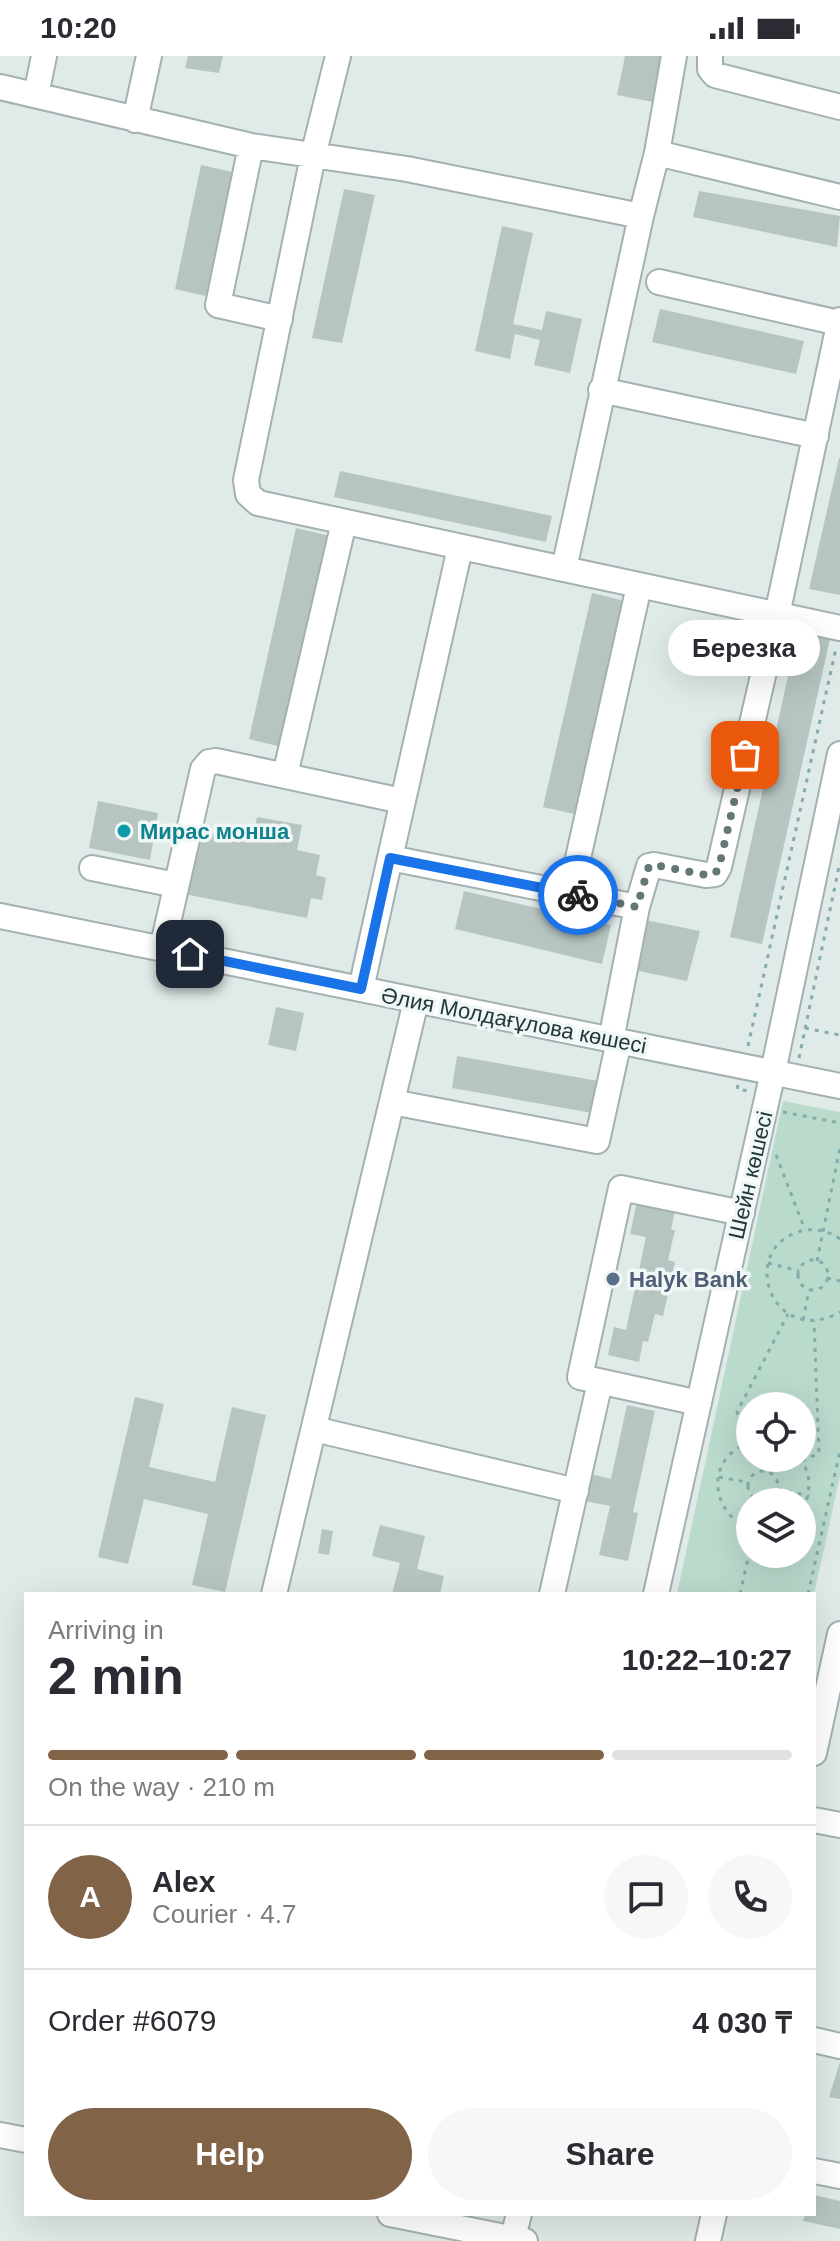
<!DOCTYPE html>
<html lang="en">
<head>
<meta charset="utf-8">
<style>
  :root { --surface:#fff; --page:#f7f7f7; --text:#2b2b33; --muted:#7c7c81; --line:#e1e1e2; --accent:#816347 }
  body { margin:0; font-family:Arial,sans-serif; background:var(--page); color:var(--text); height:100vh; display:flex; flex-direction:column; font-size:30px; white-space:nowrap }
  * { box-sizing:border-box; margin:0 }
  p { font-size:26px; color:var(--muted) }
  .icon { flex:none; width:44px; height:44px; fill:none; stroke:currentColor; stroke-width:2; stroke-linecap:round; stroke-linejoin:round }
  .map { position:relative; flex:1; overflow:hidden }
  .panel { position:absolute; left:24px; top:1536px; width:792px; height:624px; display:flex; flex-direction:column; background:var(--surface); border-radius:0px; box-shadow:0 8px 32px #0002 }
  .panel>* { flex:none }
  .fabs { position:absolute; left:736px; top:1336px; display:grid; gap:16px }
  .fabs a { display:grid; place-items:center; width:80px; height:80px; border-radius:50%; background:var(--surface); box-shadow:0 8px 32px #0002; font-size:40px }
  .pin { position:absolute; display:grid; place-items:center; width:68px; height:68px; color:#fff; margin:-34px; border-radius:16px; box-shadow:0 4px 12px #0006 }
  .courier { position:absolute; display:grid; place-items:center; width:80px; height:80px; margin:-40px; border:6px solid #1a73e8; border-radius:50%; background:#fff; color:#222; box-shadow:0 2px 10px #0007 }
  .bubble { position:absolute; height:56px; border-radius:28px; background:var(--surface); box-shadow:0 8px 32px #0002; font-size:26px; font-weight:800; line-height:56px; text-align:center }
  .summary em { font-style:normal; font-weight:800 }
  .summary div { display:flex; flex-direction:column-reverse }
  .summary { display:flex; align-items:center; justify-content:space-between; height:136px; padding:0 24px }
  h1 { font-size:52px; font-weight:800; line-height:60px }
  .bar { display:grid; grid-template-columns:repeat(4,1fr); gap:12px 8px; align-content:center; height:96px; padding:0 24px }
  .bar i { height:10px; border-radius:6px; background:var(--line) }
  .bar .current { background:var(--accent) }
  .bar p { grid-column:span 4 }
  .line { display:flex; align-items:center; gap:20px; padding:0 24px; border-top:2px solid var(--line) }
  .line div { flex:1 }
  .round { display:grid; place-items:center; flex:none; width:84px; height:84px; border-radius:42px; background:var(--page) }
  .cta { display:flex; gap:16px; margin-top:auto; padding:16px 24px }
  .cta a { flex:1; height:92px; border-radius:48px; background:var(--accent); color:#fff; font-size:32px; font-weight:800; line-height:92px; text-align:center }
  .cta a+a { background:var(--page); color:var(--text) }
  .status { display:flex; justify-content:space-between; align-items:center; height:56px; padding:0 40px; background:var(--surface); direction:ltr }
  .status svg { height:22px; fill:currentColor }
  .map>svg:first-child { display:block }
  .green { fill:#badacc; fill-rule:evenodd }
  .building { fill:#b6c5c2 }
  .lines { fill:none; stroke-linecap:round; stroke-linejoin:round }
  .minor-casing { stroke:#a3b1b1; stroke-width:28 }
  .path { stroke:#83acab; stroke-width:3; stroke-dasharray:4 6; stroke-linecap:butt }
  .minor { stroke:#fff; stroke-width:24 }
  .done { stroke:#647777; stroke-width:8; stroke-dasharray:0 14.4 }
  .route { stroke:#1a73e8; stroke-width:10 }
  .culture-dot { fill:#0f9aa8; stroke:#f1f7f6; stroke-width:3 }
  .service-dot { fill:#5c6f8a; stroke:#f1f7f6; stroke-width:3 }
  .labels { text-anchor:middle; stroke-width:7; stroke-linejoin:round; paint-order:stroke }
  .culture-label { font-size:22px; font-weight:bold; fill:#0d838f; stroke:#f1f7f6; text-anchor:start }
  .street-label { font-size:22px; fill:#22393a; stroke:#f1f7f6 }
  .service-label { font-size:22px; font-weight:bold; fill:#4e5e75; stroke:#f1f7f6; text-anchor:start }
</style>
</head>
<body>
<div class="status"><b>10:20</b><svg viewBox="0 0 49 12"><path d="M0 12V9h3v3zM5 12V6h3v6zM10 12V3h3v9zM15 12V0h3v12zM26 1h20v11H26zM47 4h2v5h-2z"/></svg></div>
<div class="map">
<svg width="840" height="2185" viewBox="0 0 840 2185">
  <rect width="100%" height="100%" fill="#e0eae9"/>
  <path class="green" d="M783 1045 840 1056V1420L814 1538H677ZM750 1350H802V1402H750ZM750 1446H802V1498H750Z"/>
  <path class="building" d="M188 0H223L219 17 185 12Z
    M625 0H662L653 46 617 39Z
    M201 109 232 116 206 240 175 233Z
    M344 133 375 139 342 287 312 282Z
    M699 135 840 160 837 191 693 161Z
    M502 170 533 177 513 268 542 274 546 255 582 263 570 317 534 309 540 284 515 278 510 303 475 295Z
    M660 253 804 285 796 318 652 286Z
    M839 402H840V539L809 533Z
    M340 415 552 460 546 486 334 441Z
    M296 472 334 481 286 692 249 683Z
    M592 537 625 545 578 759 543 751Z
    M799 571 831 578 762 888 730 881Z
    M98 745 158 757 150 804 89 792Z
    M257 761 302 769 297 794 320 799 316 819 326 822 322 844 311 842 307 862 184 838 196 774 252 786Z
    M464 835 611 869 602 908 455 873Z
    M645 864 700 875 687 925 634 914Z
    M276 951 304 957 296 995 268 989Z
    M457 1000 604 1026 598 1058 452 1032Z
    M638 1141 676 1150 671 1174H675L668 1204 675 1206 663 1260 655 1258 648 1286 643 1285 639 1306 608 1299 614 1271 626 1274 646 1181 630 1178Z
    M135 1341 164 1348 149 1411 215 1426 232 1351 266 1359 225 1536 192 1529 208 1458 144 1443 128 1508 98 1501Z
    M627 1349 655 1355 633 1456 638 1457 628 1505 599 1499 610 1450 585 1445 591 1418 611 1423Z
    M380 1469 425 1480 417 1513 444 1520 440 1538H392L400 1507 372 1500Z
    M322 1473 333 1475 329 1499 318 1497Z
    M840 2006V2043L829 2041Z
    M814 2139 840 2145V2173L803 2165 805 2158H814Z"/>
  <g class="lines">
    <defs>
      <path id="minor" d="M338 0 313 100 246 424 248 438 258 447 564 513
        M710 0V13L715 19 840 51
        M0 31 251 90 407 113 641 160 564 513 840 572
        M36 39 44 0
        M135 64 149 0
        M251 90 218 249 280 263
        M657 97 674 0
        M641 160 657 97 840 141
        M659 226 839 267
        M601 334 816 380
        M460 492 390 802 637 851
        M285 719 344 466
        M92 812 176 829
        M570 838 639 530
        M0 860 840 1030
        M162 893 203 713 209 706 216 705 402 745
        M361 933 390 802
        M611 984 637 851 649 810 654 809 706 819 715 818 719 811 777 559 840 264
        M392 1046 597 1085 619 985
        M699 1347 580 1321 621 1132 742 1157
        M314 1373 576 1435
        M274 1538 416 945
        M552 1538 600 1326
        M656 1538 773 1016 840 698
        M814 1697 840 1578
        M814 1764 840 1769
        M814 1984 840 1990
        M0 2079 26 2084
        M814 2115 840 2120
        M390 2158 525 2185
        M512 2185 519 2158
        M708 2185 714 2158"/>
    </defs>
    <use href="#minor" class="minor-casing"/>
    <path class="path" d="M805 972 840 979
      M748 990 836 592
      M799 1002 840 806
      M738 1029 737 1033 749 1035
      M783 1056 840 1067
      M776 1099 805 1174
      M840 1183C827 1174 813 1171 798 1176 737 1196 774 1293 840 1256
      M798 1219a15 15 0 1 1 30 0a15 15 0 1 1-30 0Z
      M817 1205 840 1092
      M768 1207 799 1215
      M827 1222 840 1225
      M803 1264 809 1234
      M750 1386C704 1403 710 1455 750 1474
      M744 1388 737 1356 788 1258
      M800 1402C812 1419 811 1437 802 1455
      M802 1405 819 1397 814 1265
      M748 1430a15 15 0 1 1 30 0a15 15 0 1 1-30 0Z
      M768 1415 771 1402
      M719 1421 746 1426
      M778 1433 809 1440
      M740 1538 750 1494
      M808 1538 840 1395"/>
    <use href="#minor" class="minor"/>
  </g>
  <g class="lines">
    <path class="done" d="M578 839 637 851 649 810 654 809 706 819 715 818 719 811 745 699"/>
    <path class="route" d="M190 898 361 933 390 802 578 839"/>
  </g>
  <circle class="culture-dot" cx="124" cy="775" r="8"/>
  <circle class="service-dot" cx="613" cy="1223" r="8"/>
  <g class="labels">
    <g class="culture-label">
      <text x="140" y="783">Мирас монша</text>
    </g>
    <g class="street-label">
      <text transform="translate(514 964) rotate(11)" y="8">Әлия Молдағұлова көшесі</text>
      <text transform="translate(750 1119) rotate(-77)" y="8">Шейн көшесі</text>
    </g>
    <g class="service-label">
      <text x="629" y="1231">Halyk Bank</text>
    </g>
  </g>
</svg>
<div class="fabs">
<a><svg class="icon" aria-label="locate" viewBox="0 0 24 24"><circle cx="12" cy="12" r="6"/><path d="M12 2v4M12 18v4M2 12h4M18 12h4"/></svg></a>
<a><svg class="icon" aria-label="layers" viewBox="0 0 24 24"><path d="M12 4l9 5-9 5-9-5zM3 14l9 5 9-5"/></svg></a>
</div>
<div class="pin" style="left:745px;top:699px;background:#ea580c"><svg class="icon" aria-label="bag" viewBox="0 0 24 24"><path d="M5 8h14l-1 12H6zM9 8a3 3 0 0 1 6 0"/></svg></div>
<div class="pin" style="left:190px;top:898px;background:#1f2937"><svg class="icon" aria-label="home" viewBox="0 0 24 24"><path d="M3 11l9-7 9 7M6 9v11h12V9"/></svg></div>
<div class="courier" style="left:578px;top:839px"><svg class="icon" aria-label="bike" viewBox="0 0 24 24"><circle cx="6" cy="16" r="4"/><circle cx="18" cy="16" r="4"/><path d="M6 16l4-8h5l3 8M10 8l3 8H6M13 5h3"/></svg></div>
<div class="bubble" style="left:668px;top:564px;width:152px">Березка</div>
<section class="panel">
<div class="summary"><div><h1>2 min</h1><p>Arriving in</p></div><em>10:22–10:27</em></div>
<div class="bar"><i class="current"></i><i class="current"></i><i class="current"></i><i></i><p>On the way · 210 m</p></div>
<div class="line" style="height:144px"><b class="round" style="background:var(--accent);color:#fff">A</b><div><b>Alex</b><p>Courier · 4.7</p></div><a class="round"><svg class="icon" aria-label="chat" viewBox="0 0 24 24"><path d="M4 5h16v11H9l-5 4z"/></svg></a><a class="round"><svg class="icon" aria-label="phone" viewBox="0 0 24 24"><path d="M5 4h4l2 5-3 2q2 4 5 5l2-3 5 2v4C11 20 4 13 5 4z"/></svg></a></div>
<div class="line" style="height:104px"><div>Order #6079</div><b>4 030 ₸</b></div>
<div class="cta"><a>Help</a><a>Share</a></div>
</section>
</div>
</body>
</html>
